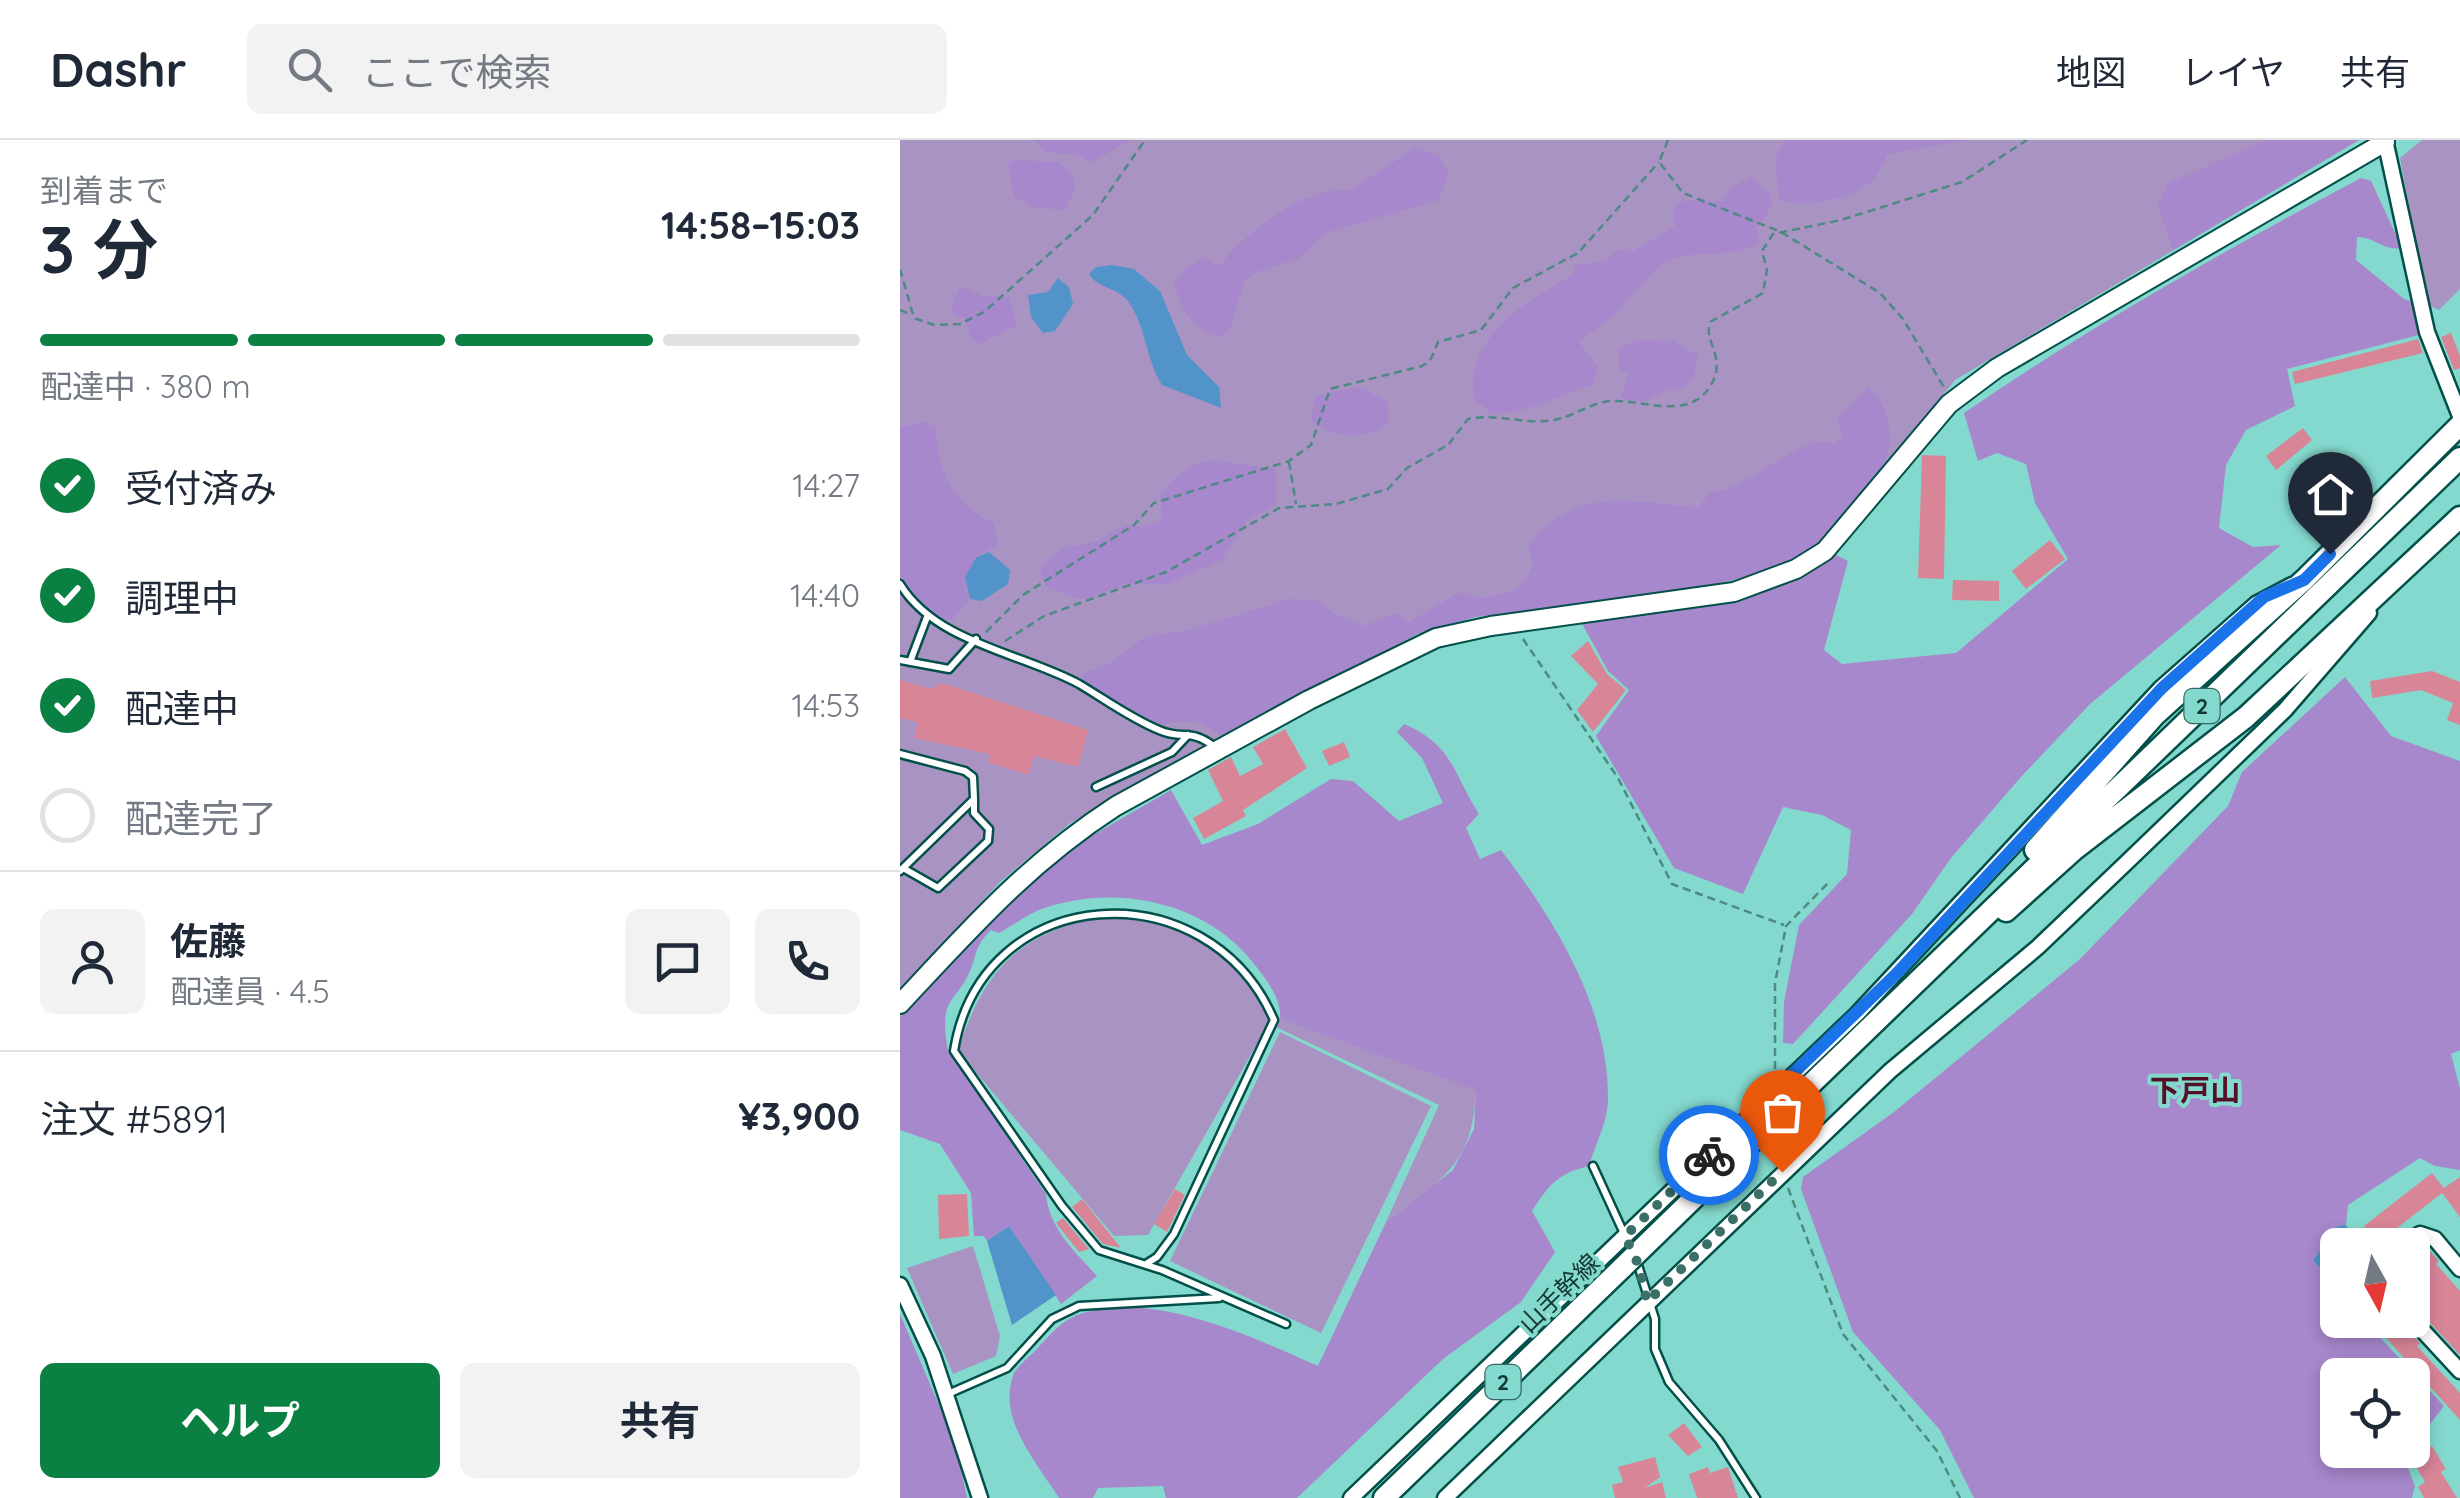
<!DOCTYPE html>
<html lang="ja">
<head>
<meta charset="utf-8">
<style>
  :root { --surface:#fff; --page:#f2f2f3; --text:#1f2937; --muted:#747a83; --line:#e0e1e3; --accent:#0b8043 }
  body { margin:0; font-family:Quicksand,"Noto Sans JP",sans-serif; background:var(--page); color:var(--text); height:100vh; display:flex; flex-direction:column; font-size:38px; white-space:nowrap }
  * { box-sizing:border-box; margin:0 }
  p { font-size:32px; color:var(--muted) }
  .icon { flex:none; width:55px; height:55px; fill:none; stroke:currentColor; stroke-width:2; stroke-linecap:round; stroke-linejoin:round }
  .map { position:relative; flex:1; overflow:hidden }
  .details { display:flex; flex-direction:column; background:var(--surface); width:900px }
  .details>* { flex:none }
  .needle { width:65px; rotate:172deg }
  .fabs { position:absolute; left:1420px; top:1088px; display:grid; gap:20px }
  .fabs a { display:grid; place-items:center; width:110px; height:110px; border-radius:15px; background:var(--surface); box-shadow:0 5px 15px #0003; font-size:50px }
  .pin { position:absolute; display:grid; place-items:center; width:85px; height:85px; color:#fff; margin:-102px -42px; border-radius:50% 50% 50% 0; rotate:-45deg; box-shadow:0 0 10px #0007 }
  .pin .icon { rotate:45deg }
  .courier { position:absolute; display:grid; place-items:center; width:100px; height:100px; margin:-50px; border:8px solid #1a73e8; border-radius:50%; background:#fff; color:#222; box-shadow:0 2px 12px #0007 }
  .summary em { font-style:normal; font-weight:700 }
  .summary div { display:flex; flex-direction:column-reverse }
  .summary { display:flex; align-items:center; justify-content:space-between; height:170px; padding:0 40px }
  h1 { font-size:65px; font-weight:700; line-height:75px }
  .bar { display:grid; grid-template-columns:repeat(4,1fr); gap:15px 10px; align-content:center; height:120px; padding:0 40px }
  .bar i { height:12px; border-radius:8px; background:var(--line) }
  .bar .on { background:var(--accent) }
  .bar p { grid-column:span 4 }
  .line { display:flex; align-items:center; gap:25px; padding:0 40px; border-top:2px solid var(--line) }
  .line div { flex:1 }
  .round { display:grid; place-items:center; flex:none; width:105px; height:105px; border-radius:15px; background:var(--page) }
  ol { padding:0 40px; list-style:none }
  li { display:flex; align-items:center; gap:30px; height:110px }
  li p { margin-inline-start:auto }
  li .icon { padding:10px; border-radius:50%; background:var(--accent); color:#fff; stroke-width:4 }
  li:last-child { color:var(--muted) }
  li i { width:55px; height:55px; border:5px solid var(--line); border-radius:50% }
  .button { display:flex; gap:20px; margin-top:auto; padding:20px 40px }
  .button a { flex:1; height:115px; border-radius:15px; background:var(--accent); color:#fff; font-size:40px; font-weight:700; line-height:115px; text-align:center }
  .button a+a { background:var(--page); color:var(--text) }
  header { display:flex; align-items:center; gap:60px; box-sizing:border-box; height:140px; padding:0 50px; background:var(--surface); border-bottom:2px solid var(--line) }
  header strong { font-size:48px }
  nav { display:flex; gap:55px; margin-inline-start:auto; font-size:35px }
  .search { width:700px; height:90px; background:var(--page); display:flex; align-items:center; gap:25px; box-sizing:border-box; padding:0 35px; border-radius:15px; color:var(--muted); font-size:38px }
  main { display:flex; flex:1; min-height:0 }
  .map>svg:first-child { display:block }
  .green { fill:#a993c3 }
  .forest { fill:#a888cd }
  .water { fill:#5294ca }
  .building { fill:#d98598 }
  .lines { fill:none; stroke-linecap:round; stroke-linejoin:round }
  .service-casing { stroke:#025049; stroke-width:11 }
  .minor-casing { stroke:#025049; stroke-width:19 }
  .tertiary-casing { stroke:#025049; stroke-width:22 }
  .primary-casing { stroke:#025049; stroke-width:25 }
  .path { stroke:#4c8a82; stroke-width:2.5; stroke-dasharray:8 5; stroke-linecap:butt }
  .service { stroke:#fff; stroke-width:6 }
  .minor { stroke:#fff; stroke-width:14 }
  .tertiary { stroke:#fff; stroke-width:18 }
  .primary { stroke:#fff; stroke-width:20 }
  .primary-bridge-casing { stroke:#025049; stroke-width:25; stroke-linecap:butt }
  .primary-bridge { stroke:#fff; stroke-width:20 }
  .done { stroke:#3b7069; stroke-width:10; stroke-dasharray:0 18 }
  .route { stroke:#1a73e8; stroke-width:12 }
  .labels { text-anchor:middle; stroke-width:8; stroke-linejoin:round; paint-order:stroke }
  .shield { fill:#84d9ce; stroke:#356862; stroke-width:2.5 }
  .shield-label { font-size:22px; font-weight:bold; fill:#133833 }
  .street-label { font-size:25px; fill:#133833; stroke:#84d9ce }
  .quarter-label { font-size:30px; font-weight:bold; fill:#541027; stroke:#84d9ce }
</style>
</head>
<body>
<header>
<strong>Dashr</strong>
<div class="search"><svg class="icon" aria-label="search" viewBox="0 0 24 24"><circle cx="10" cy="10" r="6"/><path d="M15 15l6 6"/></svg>ここで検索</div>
<nav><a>地図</a><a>レイヤ</a><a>共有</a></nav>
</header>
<main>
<section class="details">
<div class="summary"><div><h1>3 分</h1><p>到着まで</p></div><em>14:58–15:03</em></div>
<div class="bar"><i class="on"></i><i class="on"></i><i class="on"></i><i></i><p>配達中 · 380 m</p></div>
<ol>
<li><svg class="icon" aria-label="check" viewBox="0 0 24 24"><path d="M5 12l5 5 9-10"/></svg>受付済み<p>14:27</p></li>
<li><svg class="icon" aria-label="check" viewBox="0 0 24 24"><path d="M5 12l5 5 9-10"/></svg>調理中<p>14:40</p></li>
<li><svg class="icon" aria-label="check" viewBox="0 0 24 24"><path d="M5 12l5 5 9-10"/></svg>配達中<p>14:53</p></li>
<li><i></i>配達完了</li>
</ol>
<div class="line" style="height:180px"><a class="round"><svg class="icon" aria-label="person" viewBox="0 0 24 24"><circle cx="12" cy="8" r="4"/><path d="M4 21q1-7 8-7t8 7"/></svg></a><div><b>佐藤</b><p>配達員 · 4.5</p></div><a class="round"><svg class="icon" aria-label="chat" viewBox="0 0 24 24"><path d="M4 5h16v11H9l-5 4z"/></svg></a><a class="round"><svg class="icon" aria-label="phone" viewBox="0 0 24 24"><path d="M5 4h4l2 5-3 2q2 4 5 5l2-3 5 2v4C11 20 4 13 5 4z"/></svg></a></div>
<div class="line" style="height:130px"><div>注文 #5891</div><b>¥3,900</b></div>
<div class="button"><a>ヘルプ</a><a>共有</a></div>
</section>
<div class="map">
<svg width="1560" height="1358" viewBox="0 0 1560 1358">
  <rect width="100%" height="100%" fill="#84d9ce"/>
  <path class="green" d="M0 0H1459L1055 240 935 388 834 440 575 477 517 494 169 684 101 741 0 850Z
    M1522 0H1560V149L1539 170 1528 165 1500 18Z
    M197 777C281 779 331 805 370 881L248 1095 214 1096 58 911C83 833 115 796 197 777Z
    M380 879 576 949C573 1027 542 1038 486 1082L539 965 376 887Z
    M380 892 531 966 421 1193 270 1121Z
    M73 1106 100 1196 96 1216 53 1234 7 1128Z"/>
  <path class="forest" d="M135 0H230L190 23 178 15 145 12Z
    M885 0H1068L988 14C983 22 978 36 971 42 950 59 902 70 879 59L875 19Z
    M1367 0H1459L1273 110 1258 66 1268 43Z
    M515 7 539 16 549 33 539 60 425 93 399 118 357 132 344 142 331 186 321 197C292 191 282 170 274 144L285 128 305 118 319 126C350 89 402 48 453 49 474 33 495 23 515 7Z
    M113 20 159 22 174 37 175 49 165 70 132 67 114 56 108 24Z
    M852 37 871 55 872 66 857 88 858 104 842 111 781 116 761 124 714 175 679 202 698 227 693 245C655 255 629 275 590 273L574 259C563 198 629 159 674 134L675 125 705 121 718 110 731 112 775 87 772 73 779 62C795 58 806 64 823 60L831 47Z
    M1461 38 1471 41 1502 108C1484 111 1474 97 1457 97L1456 120 1504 159 1514 162 1519 195 1387 229 1395 266 1346 290 1326 325 1319 388 1353 407 1381 405 1190 564 1120 638 1051 718 1012 774 893 904 883 903 884 862 899 785 947 734 951 690 922 675 883 667 843 754 774 728 696 596 729 550 708 531 681 482C775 469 853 467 936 415L948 421 924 510 942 524 1056 513 1168 419 1135 363 1126 324 1097 313 1078 321 1064 273C1191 186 1325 110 1461 38Z
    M65 148 83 156 109 157 117 185 80 204 72 200 64 178 54 175 51 166 59 149Z
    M737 200 773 201 798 215 794 237 784 249C756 246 751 272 720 257L730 231 719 230V208Z
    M969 247C993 268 996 312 977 336 954 364 933 393 904 414 847 453 651 466 575 477L517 494 323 597C300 579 287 579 259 585L179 540 184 533 206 526 243 498 292 489 389 459 418 460 433 473 464 486 496 473 509 482 559 452C584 462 598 456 622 446L633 425 628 405C675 347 730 360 797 368L810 353C858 348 897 291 934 304L943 295 936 280Z
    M452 248H463L488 262V284C465 300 430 299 411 280L415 256Z
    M23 282 36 287C37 330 53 365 94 383L98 405 82 413 65 451 70 459 52 480C27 475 6 458 0 431V287Z
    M313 320 376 329V365L346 381 322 420 265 445 227 444 182 460 145 446 140 430C164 401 163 411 194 402 205 399 213 390 224 387 239 384 242 389 262 380L260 356C275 334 287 325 313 320Z
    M1445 537 1491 596 1560 621V910L1551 914 1560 949V1030L1535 1026 1520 1018 1448 1065 1446 1085 1435 1087 1413 1121 1437 1143 1438 1180H1464L1544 1266 1513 1306 1512 1235H1438V1310H1509L1504 1318 1515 1346 1512 1358H1074L1040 1290 953 1192 901 1049 903 1037 994 972 1180 819 1328 666 1342 632Z
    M504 584C553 605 553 633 579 674L566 688 580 719 601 710C655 781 709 867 708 960 708 980 695 1006 689 1026 658 1033 648 1046 632 1071L655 1112 621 1162 543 1219 397 1358H266L263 1346 198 1348 193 1358H159C137 1323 96 1278 114 1233 118 1226 129 1217 135 1211 147 1198 159 1183 175 1176 247 1147 353 1197 418 1226L486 1082 553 1030 574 989 576 950 380 879C382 859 366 839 355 825 307 761 213 742 139 770 125 776 112 786 99 793L91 790C78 803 78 807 73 823 59 865 37 853 48 910L146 1054C148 1087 176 1113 197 1136L161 1164 109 1086 87 1101 84 1096H74L71 1053 40 1004 0 990V877L114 756 162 713 271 650 302 705 358 684 431 639 453 641 499 681 543 663 522 618 497 592Z
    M0 1174 56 1305 67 1358H0Z"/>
  <path class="water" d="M212 125 234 129 260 151 287 215 319 247 321 268 262 245C246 220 246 186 228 161 217 147 197 148 189 134L196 127Z
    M158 138 169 147 173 164 155 191 143 193 131 177 128 155 148 152Z
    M89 412 110 430 108 444 82 461 70 459 65 437 76 418Z
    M1446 1085 1457 1105H1438L1437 1143 1413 1121 1435 1087Z
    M109 1086 156 1155 112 1185 87 1101Z"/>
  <path class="building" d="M1551 193 1560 216V228L1554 230 1541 197Z
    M1518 199 1523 213 1395 244 1392 232Z
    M1403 288 1412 300 1376 330 1366 316Z
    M1022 315 1046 316 1044 439 1018 438Z
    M1150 400 1165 419 1126 449 1112 431Z
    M1053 440 1099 441V461L1052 460Z
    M688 501 707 534 726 550 693 592 677 570 698 544 671 516Z
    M1532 531 1560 542V585L1547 580 1553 563 1521 550 1472 558 1470 541Z
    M0 540 31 549 42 543 188 590 178 627 134 616 128 635 88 622 90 614 14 598 18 582 0 578Z
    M385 589 407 628 343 670 346 676 304 699 293 678 323 661 308 630 331 617 340 636 363 624 353 607Z
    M444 602 450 617 429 626 422 611Z
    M1532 1033 1544 1048 1560 1037V1077L1542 1053 1488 1095 1491 1099 1475 1105 1464 1086Z
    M275 1049 285 1055 267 1092 254 1084Z
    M67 1054 69 1096 39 1099 38 1055Z
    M182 1059 221 1108 203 1104 172 1067Z
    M163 1078 189 1109 179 1112 156 1083Z
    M1521 1108H1527L1539 1121 1536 1124 1560 1151V1215L1512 1163V1116Z
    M1470 1180H1497L1520 1203 1517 1206 1560 1253V1280Z
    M784 1283 802 1307 788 1316 768 1295Z
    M1532 1306 1546 1329 1541 1332 1557 1358H1524L1518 1347 1525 1342 1511 1318Z
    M755 1317 760 1337 745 1348 762 1342 766 1358H715L712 1345 723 1342 718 1327Z
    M808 1327 810 1333 828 1327 838 1358H797L789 1334Z"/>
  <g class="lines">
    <defs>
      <path id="service" d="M0 444C36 503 122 513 179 544 206 560 230 578 259 590 284 601 290 587 316 608
        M0 520 49 529 76 499
        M10 522 27 477
        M0 614 65 631 73 637 74 659 0 731
        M196 647 272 612 288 595
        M3 728 38 748 88 701 89 689 74 673V661
        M693 1026 732 1111
        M737 1122 755 1179V1209L769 1242 819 1300 856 1358
        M246 1124 257 1117 274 1094 374 880C308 727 81 741 54 911L162 1066 199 1110 262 1130 386 1184
        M48 1254 107 1228 152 1179 179 1166 319 1158"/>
      <path id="minor" d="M1485 0 1527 192 1560 276
        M1505 1105 1520 1094 1535 1099 1560 1129
        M0 1145 33 1216 80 1358
        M1512 1179 1560 1231
        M451 1358 957 874 1261 548 1356 464 1392 445
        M545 1358 990 931 1138 807 1226 723 1385 570 1469 473"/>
      <path id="tertiary" d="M0 864C71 788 128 723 216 666L409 560 536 498 591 486 834 452 896 429 925 411 1049 264 1097 228 1485 2"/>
      <path id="primary" d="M1135 710 1255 575 1404 440 1560 285
        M1106 771 1175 709 1346 577 1560 377
        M909 946 1560 318
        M484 1358 723 1127"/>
    </defs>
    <use href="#service" class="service-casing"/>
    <use href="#minor" class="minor-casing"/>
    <use href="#tertiary" class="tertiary-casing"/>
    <use href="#primary" class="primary-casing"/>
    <path class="path" d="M768 0 759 22 783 53 881 92 980 153 1003 179 1045 249
      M0 129 14 178 34 185 60 184 84 172 193 75 245 0
      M0 170 12 175
      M389 322 396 364
      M86 492 123 455 234 385 254 363 389 321 411 305 430 249 522 226 530 221 538 202 581 190 613 148 678 113 759 22
      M623 499 718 638 772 744 884 785
      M105 501 144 476 266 432 379 368 436 364 488 349 507 328 548 305 568 279C598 272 631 288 662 278 679 273 695 261 713 261 743 260 788 280 809 248 829 218 803 204 810 182L863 153 867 130 862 111 873 94 941 80 1062 42 1127 0
      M875 929V843L886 786 929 742
      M875 1018 878 1001
      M888 1048 943 1194 1037 1311 1060 1358"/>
    <use href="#service" class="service"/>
    <use href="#minor" class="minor"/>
    <use href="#tertiary" class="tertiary"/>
    <use href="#primary" class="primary"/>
    <defs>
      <path id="primary-bridge" d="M723 1127 909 946"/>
    </defs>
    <use href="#primary-bridge" class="primary-bridge-casing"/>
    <use href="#primary-bridge" class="primary-bridge"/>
  </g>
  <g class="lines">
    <path class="done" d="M809 1015 725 1096 739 1126 747 1162 882 1032"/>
    <path class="route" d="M809 1015 996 834 1262 548 1364 457 1404 440 1430 414"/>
  </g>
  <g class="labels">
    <g class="shield">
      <rect x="1284.5" y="549" width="35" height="34" rx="8"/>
      <rect x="585.5" y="1225" width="35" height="34" rx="8"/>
    </g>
    <g class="shield-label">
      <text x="1302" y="574">2</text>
      <text x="603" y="1250">2</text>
    </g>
    <g class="street-label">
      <text transform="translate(659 1153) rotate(-44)" y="9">山手幹線</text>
    </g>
    <g class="quarter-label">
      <text x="1295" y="961">下戸山</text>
    </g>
  </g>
</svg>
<div class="fabs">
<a><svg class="needle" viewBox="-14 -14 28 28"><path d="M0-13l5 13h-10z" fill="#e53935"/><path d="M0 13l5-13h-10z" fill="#747a83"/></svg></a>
<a><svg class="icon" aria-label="locate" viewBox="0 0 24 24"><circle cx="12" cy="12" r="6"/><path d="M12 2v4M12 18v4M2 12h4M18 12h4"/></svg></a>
</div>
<div class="pin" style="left:882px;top:1032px;background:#ea580c"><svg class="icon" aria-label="bag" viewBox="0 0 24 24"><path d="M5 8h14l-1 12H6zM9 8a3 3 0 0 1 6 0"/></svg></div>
<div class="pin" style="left:1430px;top:414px;background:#1f2937"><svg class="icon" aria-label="home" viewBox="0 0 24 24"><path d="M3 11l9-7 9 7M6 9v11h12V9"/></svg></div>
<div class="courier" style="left:809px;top:1015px"><svg class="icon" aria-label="bike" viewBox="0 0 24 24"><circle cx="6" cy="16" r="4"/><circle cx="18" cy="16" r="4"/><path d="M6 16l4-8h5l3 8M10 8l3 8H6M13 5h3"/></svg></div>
</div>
</main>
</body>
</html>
